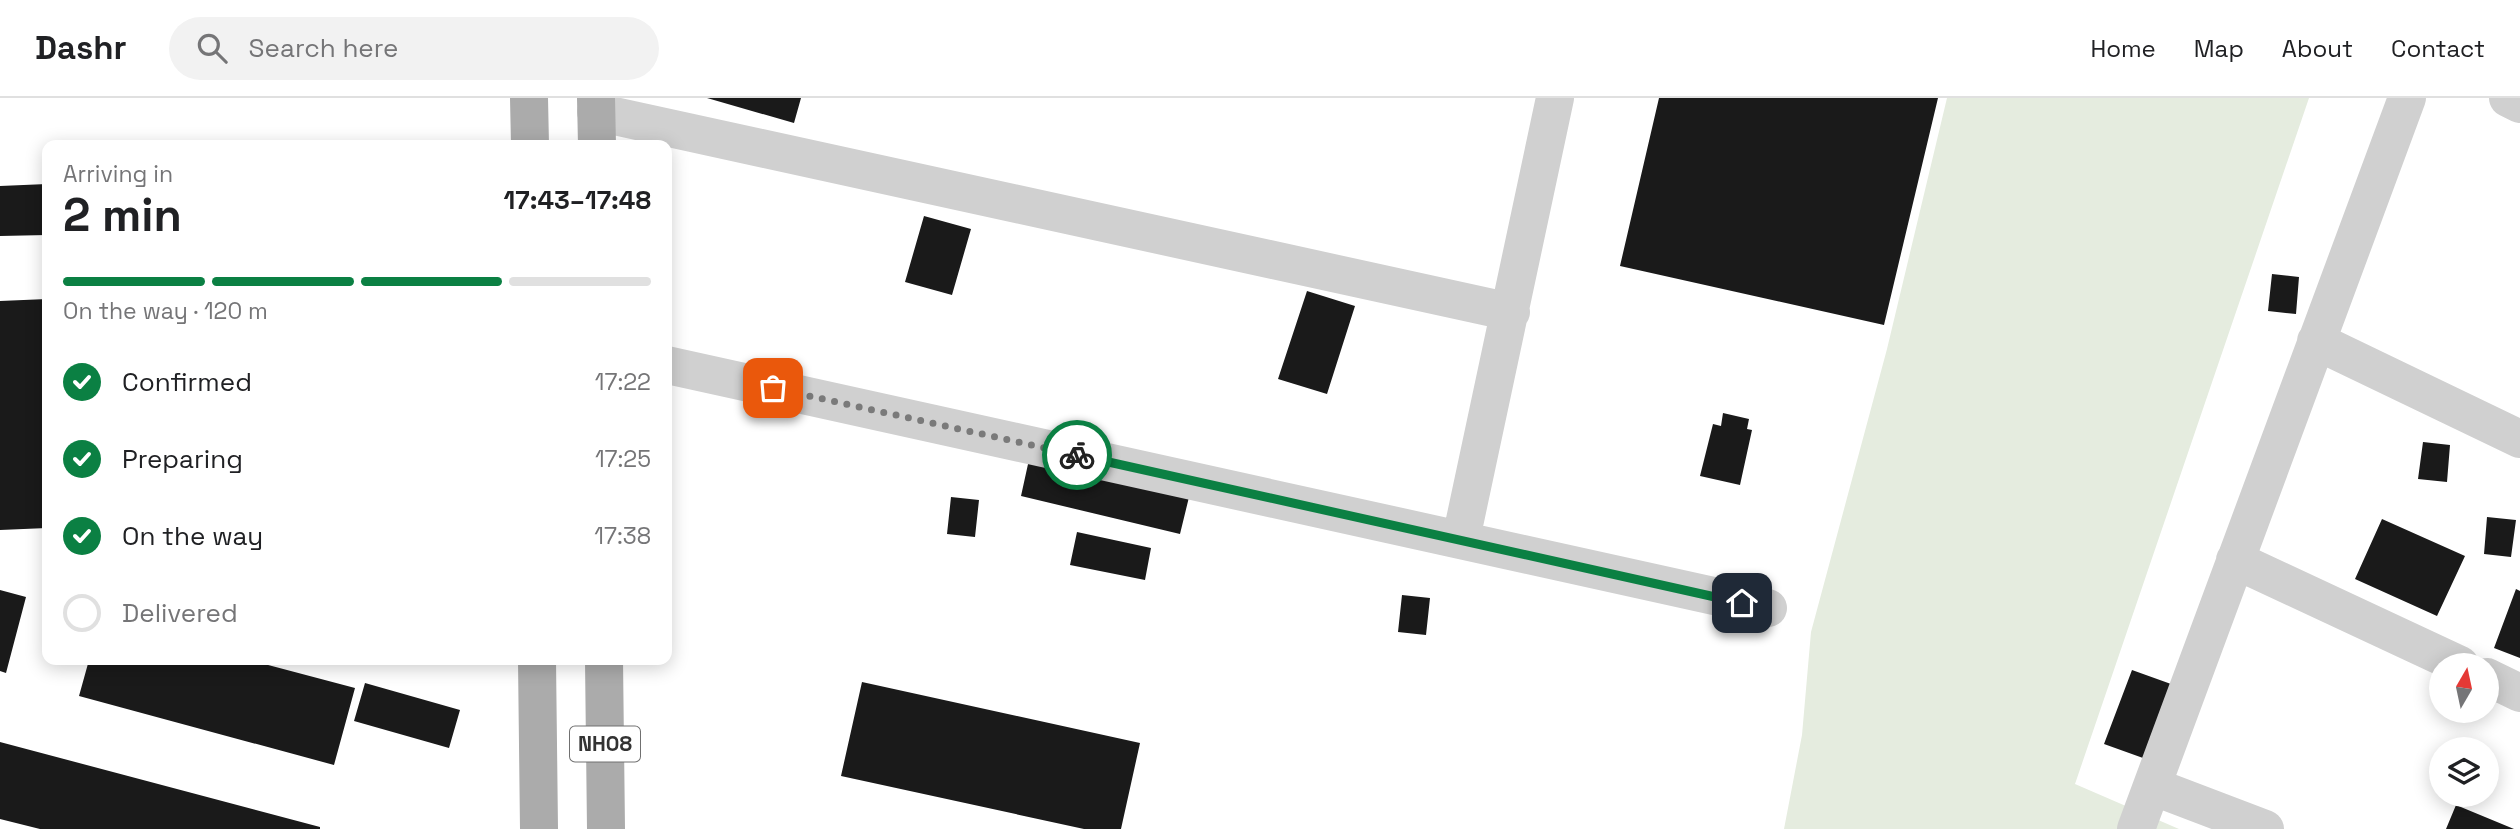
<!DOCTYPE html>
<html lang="en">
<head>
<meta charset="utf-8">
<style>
  :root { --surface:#fff; --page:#f2f2f2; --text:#202124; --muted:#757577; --line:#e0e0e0; --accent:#0b8043 }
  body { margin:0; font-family:"Space Grotesk",sans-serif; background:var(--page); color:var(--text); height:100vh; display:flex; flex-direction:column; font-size:26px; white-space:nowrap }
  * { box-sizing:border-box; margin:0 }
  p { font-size:23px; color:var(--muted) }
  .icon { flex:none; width:38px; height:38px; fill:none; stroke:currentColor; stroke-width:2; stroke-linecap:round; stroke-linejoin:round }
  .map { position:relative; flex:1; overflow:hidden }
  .sheet { position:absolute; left:42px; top:42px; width:630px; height:525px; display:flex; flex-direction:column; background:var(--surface); border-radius:14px; box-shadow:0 4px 18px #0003 }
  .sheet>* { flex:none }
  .needle { width:46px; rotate:9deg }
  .tools { position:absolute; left:2429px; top:555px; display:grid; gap:14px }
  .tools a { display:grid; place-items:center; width:70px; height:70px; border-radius:50%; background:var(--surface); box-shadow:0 4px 18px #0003; font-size:35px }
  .pin { position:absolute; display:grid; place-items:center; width:60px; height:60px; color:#fff; margin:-30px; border-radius:14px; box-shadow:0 4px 10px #0006 }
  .courier { position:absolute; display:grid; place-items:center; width:70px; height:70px; margin:-35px; border:5px solid #0b8043; border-radius:50%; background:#fff; color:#222; box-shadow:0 2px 9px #0007 }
  .overview em { font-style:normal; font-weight:700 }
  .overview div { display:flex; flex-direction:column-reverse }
  .overview { display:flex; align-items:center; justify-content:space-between; height:119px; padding:0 21px }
  h1 { font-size:46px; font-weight:700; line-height:52px }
  .bar { display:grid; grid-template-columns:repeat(4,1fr); gap:10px 7px; align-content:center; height:84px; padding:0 21px }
  .bar i { height:9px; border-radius:5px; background:var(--line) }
  .bar .selected { background:var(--accent) }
  .bar p { grid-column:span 4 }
  ol { padding:0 21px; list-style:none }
  li { display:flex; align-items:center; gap:21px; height:77px }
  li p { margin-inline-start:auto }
  li .icon { padding:7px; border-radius:50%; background:var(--accent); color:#fff; stroke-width:4 }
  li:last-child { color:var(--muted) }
  li i { width:38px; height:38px; border:4px solid var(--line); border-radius:50% }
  header { display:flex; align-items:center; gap:42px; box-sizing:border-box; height:98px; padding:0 35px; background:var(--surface); border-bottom:2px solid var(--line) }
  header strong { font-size:33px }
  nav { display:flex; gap:38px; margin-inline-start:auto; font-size:24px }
  .search { width:490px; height:63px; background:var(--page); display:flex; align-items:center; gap:18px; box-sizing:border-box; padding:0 24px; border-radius:38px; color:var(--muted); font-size:26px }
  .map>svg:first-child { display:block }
  .green { fill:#e5ecdf }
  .building { fill:#1a1a1a }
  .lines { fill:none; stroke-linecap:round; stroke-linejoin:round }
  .street { stroke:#d0d0d0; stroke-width:38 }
  .primary { stroke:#ababab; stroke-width:38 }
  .done { stroke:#7a7a7a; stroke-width:7; stroke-dasharray:0 12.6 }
  .route { stroke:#0b8043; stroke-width:9 }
  .labels { text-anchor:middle; stroke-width:7; stroke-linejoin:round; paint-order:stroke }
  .shield { fill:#fff; stroke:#707070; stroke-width:2 }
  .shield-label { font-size:21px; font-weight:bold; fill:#333 }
</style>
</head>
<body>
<header>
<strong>Dashr</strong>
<div class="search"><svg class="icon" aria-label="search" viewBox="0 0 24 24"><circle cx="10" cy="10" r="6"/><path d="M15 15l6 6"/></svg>Search here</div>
<nav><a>Home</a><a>Map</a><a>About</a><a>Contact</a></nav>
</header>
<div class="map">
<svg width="2520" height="731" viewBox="0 0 2520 731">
  <rect width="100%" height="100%" fill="#fff"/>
  <path class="green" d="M1947 0H2309L2075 686 2179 731H1784L1802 637 1811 534 1887 251Z"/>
  <path class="building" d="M707 0H801L794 25Z
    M1659 0H1938L1884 227 1620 168Z
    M47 86V137L0 138V88Z
    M924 118 971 131 952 197 905 184Z
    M2272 176 2299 179 2296 216 2268 213Z
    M1307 193 1355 208 1327 296 1278 281Z
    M47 201V430L0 432V203Z
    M1723 315 1749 321 1747 331 1752 332 1740 387 1700 378 1713 326 1721 328Z
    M2423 344 2450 347 2447 384 2418 381Z
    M1030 357 1190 395 1180 436 1021 398Z
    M951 399 979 402 975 439 947 436Z
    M2487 419 2516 422 2511 459 2484 456Z
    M2382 421 2465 458 2437 518 2355 481Z
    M1077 434 1151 450 1145 482 1070 467Z
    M2516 491 2520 493V560L2494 550Z
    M0 492 26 499 6 575 0 573Z
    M1402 497 1430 500 1426 537 1398 534Z
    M89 562H249L355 590 334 667 79 598Z
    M2132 572 2171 586 2143 660 2104 646Z
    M862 584 1140 645 1121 731H1084L841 678Z
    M365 585 460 612 449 650 354 623Z
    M0 644 320 729V731H40L0 721Z
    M2456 707 2514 731H2446Z"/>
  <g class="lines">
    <path class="street" d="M2508 0 2520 6
      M596 14 1511 214
      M2316 243 2520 341
      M667 267 1768 510
      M1461 441 1555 0
      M2235 462 2460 567
      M2487 579 2520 595
      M2152 688 2265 731
      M2136 731 2407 0"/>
    <path class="primary" d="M529 0 530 47
      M596 0 597 47
      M537 562 539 731
      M604 562 606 731"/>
  </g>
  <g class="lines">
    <path class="done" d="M773 290 1077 357"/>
    <path class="route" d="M1077 357 1742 505"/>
  </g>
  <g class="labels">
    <rect class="shield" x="570" y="628.5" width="70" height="35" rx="5"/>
    <g class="shield-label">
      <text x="605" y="653">NH08</text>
    </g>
  </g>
</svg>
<div class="tools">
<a><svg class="needle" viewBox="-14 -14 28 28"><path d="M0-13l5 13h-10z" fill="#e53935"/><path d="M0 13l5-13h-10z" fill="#757577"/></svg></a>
<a><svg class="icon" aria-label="layers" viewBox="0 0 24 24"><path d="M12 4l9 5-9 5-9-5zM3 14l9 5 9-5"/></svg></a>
</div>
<div class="pin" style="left:773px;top:290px;background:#ea580c"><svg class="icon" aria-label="bag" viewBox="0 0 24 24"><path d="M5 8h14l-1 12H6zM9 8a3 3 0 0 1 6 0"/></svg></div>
<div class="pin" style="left:1742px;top:505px;background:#1f2937"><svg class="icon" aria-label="home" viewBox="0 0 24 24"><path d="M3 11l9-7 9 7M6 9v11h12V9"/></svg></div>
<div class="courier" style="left:1077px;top:357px"><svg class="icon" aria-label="bike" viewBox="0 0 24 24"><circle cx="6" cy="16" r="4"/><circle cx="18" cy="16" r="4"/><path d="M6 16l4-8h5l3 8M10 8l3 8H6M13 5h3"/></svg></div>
<section class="sheet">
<div class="overview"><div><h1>2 min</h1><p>Arriving in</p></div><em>17:43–17:48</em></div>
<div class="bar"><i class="selected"></i><i class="selected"></i><i class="selected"></i><i></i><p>On the way · 120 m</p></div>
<ol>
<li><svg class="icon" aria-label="check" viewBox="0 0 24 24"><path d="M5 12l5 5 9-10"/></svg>Confirmed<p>17:22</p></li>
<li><svg class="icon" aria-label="check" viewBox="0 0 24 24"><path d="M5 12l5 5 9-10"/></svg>Preparing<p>17:25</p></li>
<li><svg class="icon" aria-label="check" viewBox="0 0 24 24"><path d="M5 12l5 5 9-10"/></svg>On the way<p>17:38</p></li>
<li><i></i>Delivered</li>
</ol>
</section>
</div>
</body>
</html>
